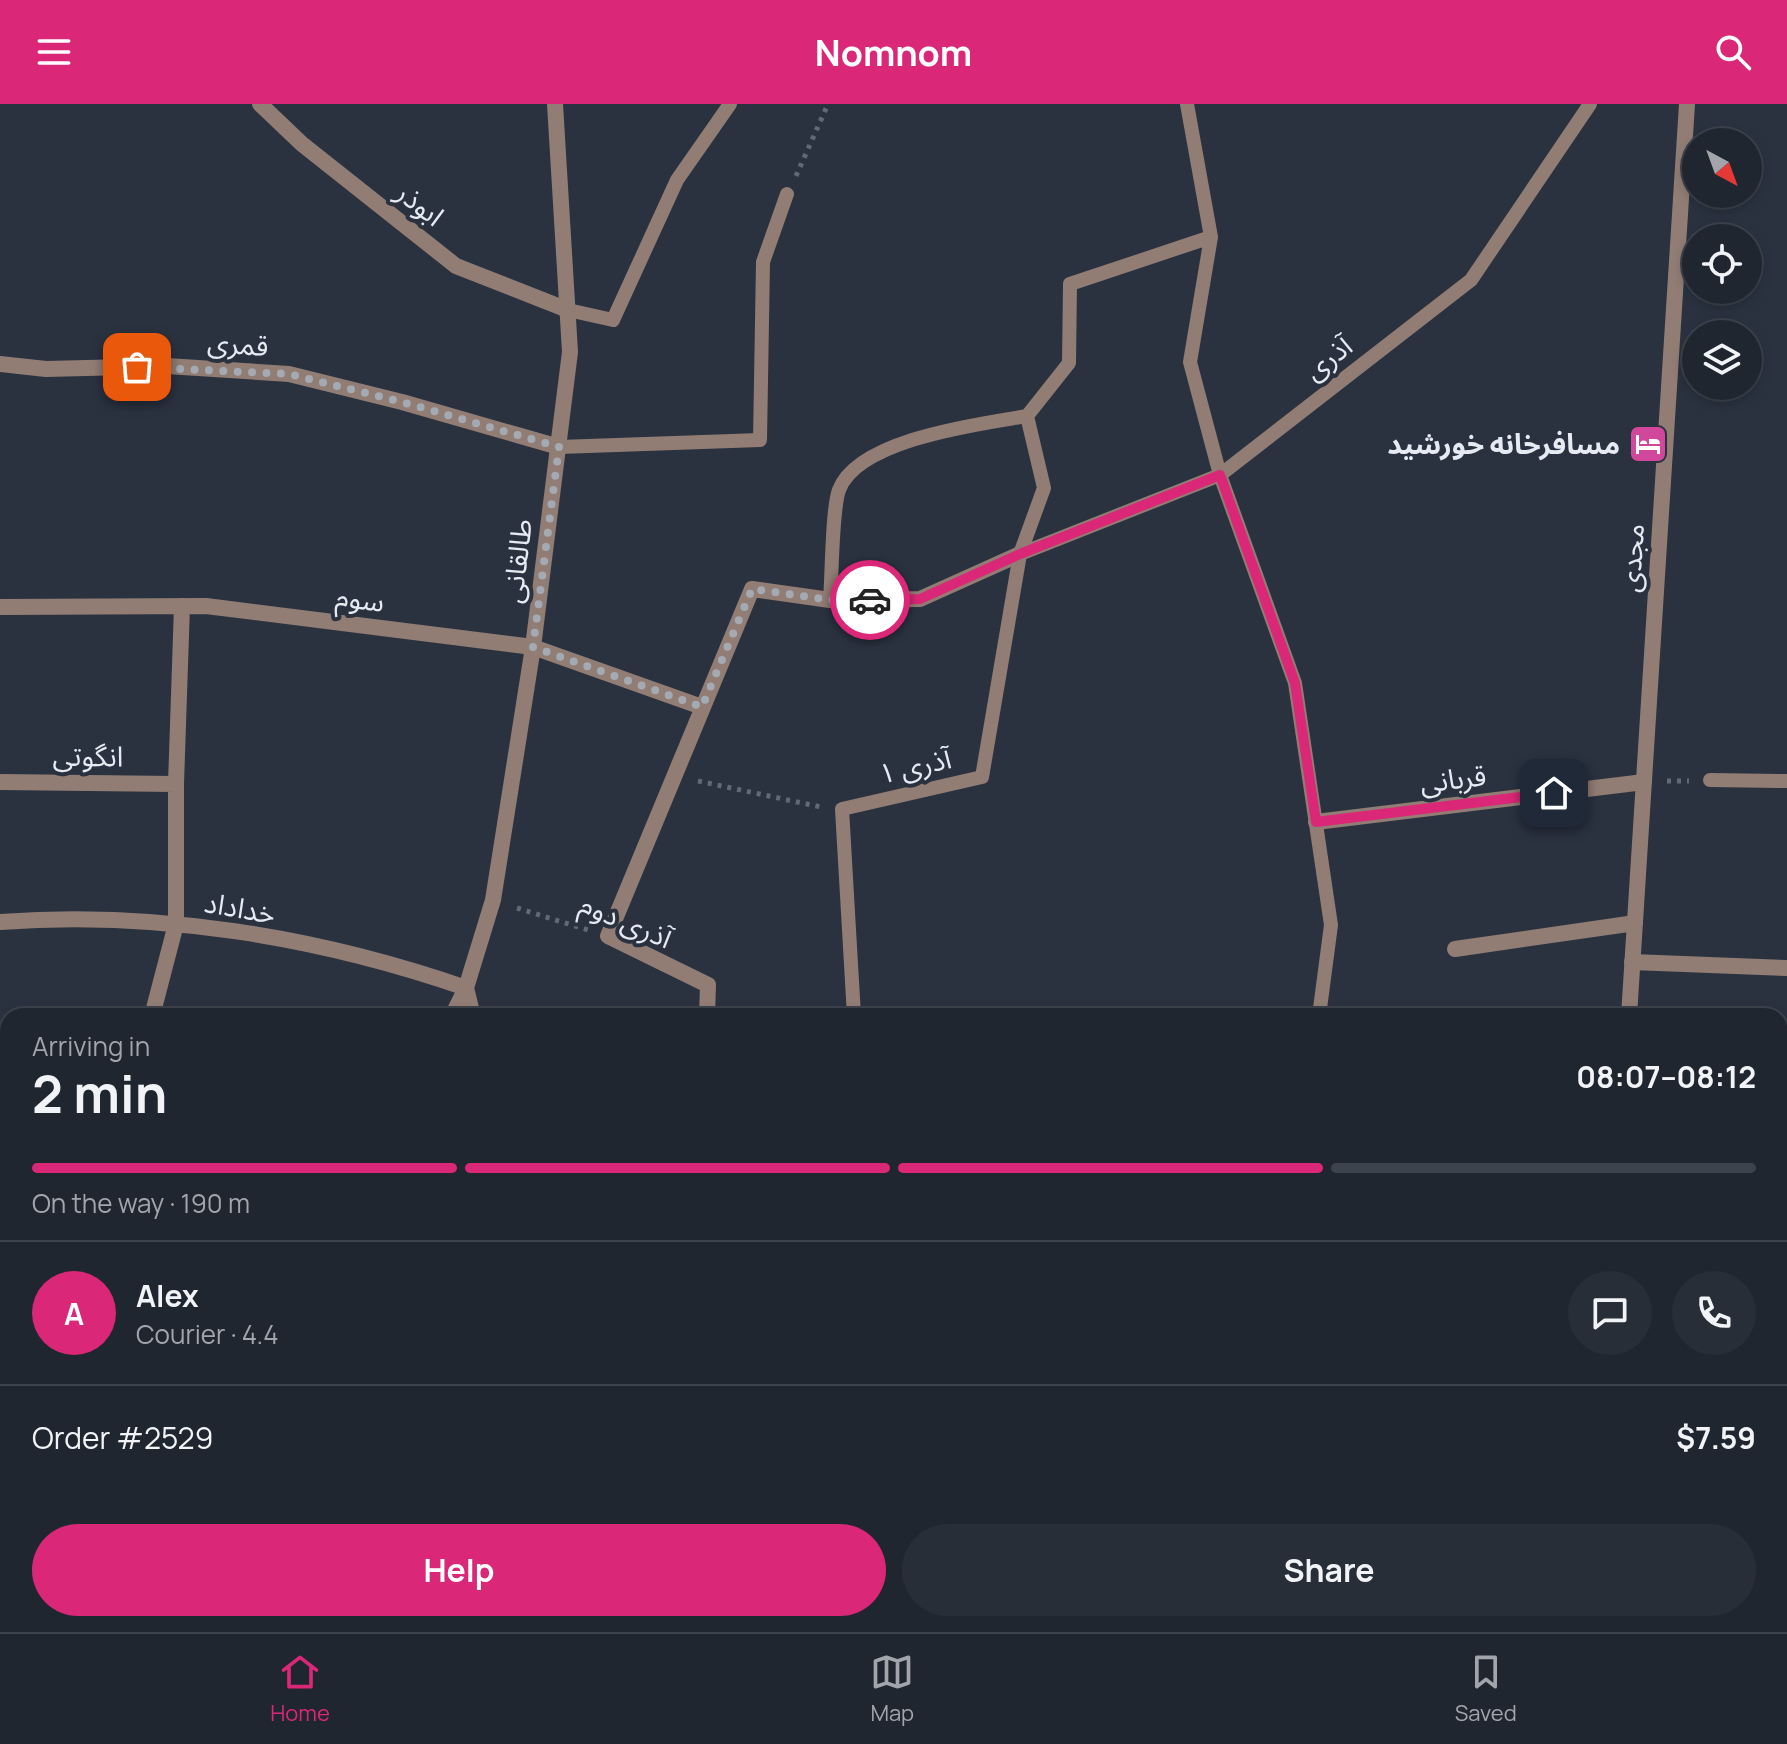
<!DOCTYPE html>
<html lang="en">
<head>
<meta charset="utf-8">
<style>
  :root { --surface:#202630; --page:#282e38; --text:#f1f3f6; --muted:#a2a5ab; --line:#3d434c; --accent:#db2777 }
  body { margin:0; font-family:Manrope,"Noto Sans Arabic",sans-serif; background:var(--page); color:var(--text); height:100vh; display:flex; flex-direction:column; font-size:30px; white-space:nowrap }
  * { box-sizing:border-box; margin:0 }
  p { font-size:26px; color:var(--muted) }
  .icon { flex:none; width:44px; height:44px; fill:none; stroke:currentColor; stroke-width:2; stroke-linecap:round; stroke-linejoin:round }
  .map { position:relative; flex:1; overflow:hidden }
  .drawer { position:absolute; left:0px; top:904px; width:1788px; height:624px; display:flex; flex-direction:column; background:var(--surface); border-radius:24px 24px 0 0; box-shadow:0 4px 12px #0003,0 0 0 2px var(--line) }
  .drawer>* { flex:none }
  .needle { width:52px; rotate:139deg }
  .tools { position:absolute; left:1682px; top:24px; display:grid; gap:16px }
  .tools a { display:grid; place-items:center; width:80px; height:80px; border-radius:50%; background:var(--surface); box-shadow:0 4px 12px #0003,0 0 0 2px var(--line); font-size:40px }
  .pin { position:absolute; display:grid; place-items:center; width:68px; height:68px; color:#fff; margin:-34px; border-radius:16px; box-shadow:0 4px 12px #0006 }
  .courier { position:absolute; display:grid; place-items:center; width:80px; height:80px; margin:-40px; border:6px solid #db2777; border-radius:50%; background:#fff; color:#222; box-shadow:0 2px 10px #0007 }
  .overview em { font-style:normal; font-weight:700 }
  .overview div { display:flex; flex-direction:column-reverse }
  .overview { display:flex; align-items:center; justify-content:space-between; height:136px; padding:0 32px }
  h1 { font-size:52px; font-weight:700; line-height:60px }
  .bar { display:grid; grid-template-columns:repeat(4,1fr); gap:12px 8px; align-content:center; height:96px; padding:0 32px }
  .bar i { height:10px; border-radius:6px; background:var(--line) }
  .bar .selected { background:var(--accent) }
  .bar p { grid-column:span 4 }
  .line { display:flex; align-items:center; gap:20px; padding:0 32px; border-top:2px solid var(--line) }
  .line div { flex:1 }
  .round { display:grid; place-items:center; flex:none; width:84px; height:84px; border-radius:42px; background:var(--page) }
  .button { display:flex; gap:16px; margin-top:auto; padding:16px 32px }
  .button a { flex:1; height:92px; border-radius:48px; background:var(--accent); color:#fff; font-size:32px; font-weight:700; line-height:92px; text-align:center }
  .button a+a { background:var(--page); color:var(--text) }
  header { display:flex; justify-content:space-between; align-items:center; height:104px; padding:0 32px; background:var(--accent); color:#fff; font-size:36px; font-weight:700 }
  .tab-bar { display:flex; justify-content:space-around; align-items:center; height:112px; border-top:2px solid var(--line); background:var(--surface); font-size:22px; color:var(--muted) }
  .tab-bar a { display:grid; justify-items:center; gap:4px }
  .tab-bar .selected { color:var(--accent) }
  .map>svg:first-child { display:block }
  .green { fill:#315343 }
  .lines { fill:none; stroke-linecap:round; stroke-linejoin:round }
  .path { stroke:#626976; stroke-width:5; stroke-dasharray:4 6; stroke-linecap:butt }
  .service { stroke:#917d74; stroke-width:14 }
  .minor { stroke:#917d74; stroke-width:16 }
  .tertiary { stroke:#917d74; stroke-width:16 }
  .secondary { stroke:#c7a799; stroke-width:16 }
  .done { stroke:#a4aab4; stroke-width:8; stroke-dasharray:0 14.4 }
  .route { stroke:#db2777; stroke-width:10 }
  .labels { text-anchor:middle; stroke-width:8; stroke-linejoin:round; paint-order:stroke }
  .street-label { font-size:28px; fill:#e5eaf3; stroke:#2a3240 }
  .poi-label { font-size:28px; font-weight:bold; fill:#e5eaf3; stroke:#2a3240; text-anchor:end }
</style>
</head>
<body>
<header><svg class="icon" aria-label="menu" viewBox="0 0 24 24"><path d="M4 6h16M4 12h16M4 18h16"/></svg>Nomnom<svg class="icon" aria-label="search" viewBox="0 0 24 24"><circle cx="10" cy="10" r="6"/><path d="M15 15l6 6"/></svg></header>
<div class="map">
<svg width="1787" height="1528" viewBox="0 0 1787 1528">
  <rect width="100%" height="100%" fill="#2a3240"/>
  <path class="green" d="M169 1520H227L233 1528H176Z"/>
  <g class="lines">
    <path class="path" d="M796 72 828 0
      M698 677 821 703
      M1667 677H1689
      M517 804 588 826"/>
    <path class="service" d="M1187 0 1211 133 1190 258 1220 371 1295 579 1331 821 1319 912
      M568 206 613 216 677 76 730 0
      M559 343 760 336 763 158 787 90
      M1020 450 1220 371 1471 176 1590 0
      M830 496C832 472 832 405 839 386 858 335 980 320 1027 312
      M1710 676 1787 677
      M854 912 842 705 982 673 1020 450 1044 384 1027 312 1069 259 1070 180 1211 133
      M937 1528V1520"/>
    <path class="minor" d="M260 0 302 40 456 162 568 206
      M0 260 46 265 167 262 289 270 402 298 559 343
      M0 503 206 502 533 543 702 603
      M0 678 176 680
      M1316 718 1644 678
      M0 818C156 806 319 833 466 884L473 912
      M1455 845 1635 819
      M1632 858 1787 864
      M152 912 176 820V680L182 502
      M707 912 708 881 608 832 752 485 830 496 920 495 1020 450
      M0 1024 8 1018
      M1780 1051 1787 1050
      M1196 1520V1528
      M1436 1520 1438 1528
      M687 1528 688 1520"/>
    <path class="tertiary" d="M452 912 466 884 493 796 533 543 570 248 555 0
      M1629 912 1687 0
      M489 1520 500 1528
      M626 1520 639 1528
      M1663 1520V1528"/>
    <path class="secondary" d="M0 1153 8 1159
      M0 1249 8 1255
      M266 1520 273 1528
      M372 1520 379 1528"/>
  </g>
  <g class="lines">
    <path class="done" d="M137 263 289 270 402 298 559 343 533 543 702 603 752 485 830 496H870"/>
    <path class="route" d="M870 496 920 495 1020 450 1220 371 1295 579 1316 718 1554 689"/>
  </g>
  <defs>
    <symbol id="hotel-square" viewBox="-11 -11 22 22"><rect x="-9" y="-9" width="18" height="18" rx="4" fill="#d1479c" stroke="#2a3240"/><path d="M-6-4.5h1.5V1H6V5H4.5V3h-9V5H-6ZM-4 0a1.8 1.8 0 1 1 3.6 0ZM.5 0V-2.5h3Q6-2.5 6 0Z" fill="#fff"/></symbol>
  </defs>
  <g fill-rule="evenodd">
    <use href="#hotel-square" x="1626" y="318" width="44" height="44"/>
  </g>
  <g class="labels">
    <g class="street-label">
      <text transform="translate(420 100) rotate(38)" y="10">ابوذر</text>
      <text transform="translate(238 240) rotate(4)" y="10">قمری</text>
      <text transform="translate(1328 254) rotate(-38)" y="10">آذری</text>
      <text transform="translate(1632 454) rotate(-86)" y="10">مجدی</text>
      <text transform="translate(517 457) rotate(-83)" y="10">طالقانی</text>
      <text transform="translate(360 495) rotate(7)" y="10">سوم</text>
      <text transform="translate(88 652) rotate(1)" y="10">انگوتی</text>
      <text transform="translate(915 662) rotate(-13)" y="10">آذری ۱</text>
      <text transform="translate(1453 675) rotate(-7)" y="10">قربانی</text>
      <text transform="translate(240 804) rotate(10)" y="10">خداداد</text>
      <text transform="translate(626 817) rotate(23)" y="10">آذری دوم</text>
    </g>
    <g class="poi-label">
      <text x="1620" y="350">مسافرخانه خورشید</text>
    </g>
  </g>
</svg>
<div class="tools">
<a><svg class="needle" viewBox="-14 -14 28 28"><path d="M0-13l5 13h-10z" fill="#e53935"/><path d="M0 13l5-13h-10z" fill="#a2a5ab"/></svg></a>
<a><svg class="icon" aria-label="locate" viewBox="0 0 24 24"><circle cx="12" cy="12" r="6"/><path d="M12 2v4M12 18v4M2 12h4M18 12h4"/></svg></a>
<a><svg class="icon" aria-label="layers" viewBox="0 0 24 24"><path d="M12 4l9 5-9 5-9-5zM3 14l9 5 9-5"/></svg></a>
</div>
<div class="pin" style="left:137px;top:263px;background:#ea580c"><svg class="icon" aria-label="bag" viewBox="0 0 24 24"><path d="M5 8h14l-1 12H6zM9 8a3 3 0 0 1 6 0"/></svg></div>
<div class="pin" style="left:1554px;top:689px;background:#1f2937"><svg class="icon" aria-label="home" viewBox="0 0 24 24"><path d="M3 11l9-7 9 7M6 9v11h12V9"/></svg></div>
<div class="courier" style="left:870px;top:496px"><svg class="icon" aria-label="car" viewBox="0 0 24 24"><path d="M5 17H2v-5l4-1 3-4h7l3 4 3 1v5h-3M9 17h6M6 11h13"/><circle cx="7" cy="17" r="2"/><circle cx="17" cy="17" r="2"/></svg></div>
<section class="drawer">
<div class="overview"><div><h1>2 min</h1><p>Arriving in</p></div><em>08:07–08:12</em></div>
<div class="bar"><i class="selected"></i><i class="selected"></i><i class="selected"></i><i></i><p>On the way · 190 m</p></div>
<div class="line" style="height:144px"><b class="round" style="background:var(--accent);color:#fff">A</b><div><b>Alex</b><p>Courier · 4.4</p></div><a class="round"><svg class="icon" aria-label="chat" viewBox="0 0 24 24"><path d="M4 5h16v11H9l-5 4z"/></svg></a><a class="round"><svg class="icon" aria-label="phone" viewBox="0 0 24 24"><path d="M5 4h4l2 5-3 2q2 4 5 5l2-3 5 2v4C11 20 4 13 5 4z"/></svg></a></div>
<div class="line" style="height:104px"><div>Order #2529</div><b>$7.59</b></div>
<div class="button"><a>Help</a><a>Share</a></div>
</section>
</div>
<nav class="tab-bar">
<a class="selected"><svg class="icon" aria-label="home" viewBox="0 0 24 24"><path d="M3 11l9-7 9 7M6 9v11h12V9"/></svg>Home</a>
<a><svg class="icon" aria-label="map" viewBox="0 0 24 24"><path d="M3 6l6-2 6 2 6-2v14l-6 2-6-2-6 2zM9 4v14M15 6v14"/></svg>Map</a>
<a><svg class="icon" aria-label="saved" viewBox="0 0 24 24"><path d="M7 4h10v16l-5-4-5 4z"/></svg>Saved</a>
</nav>
</body>
</html>
